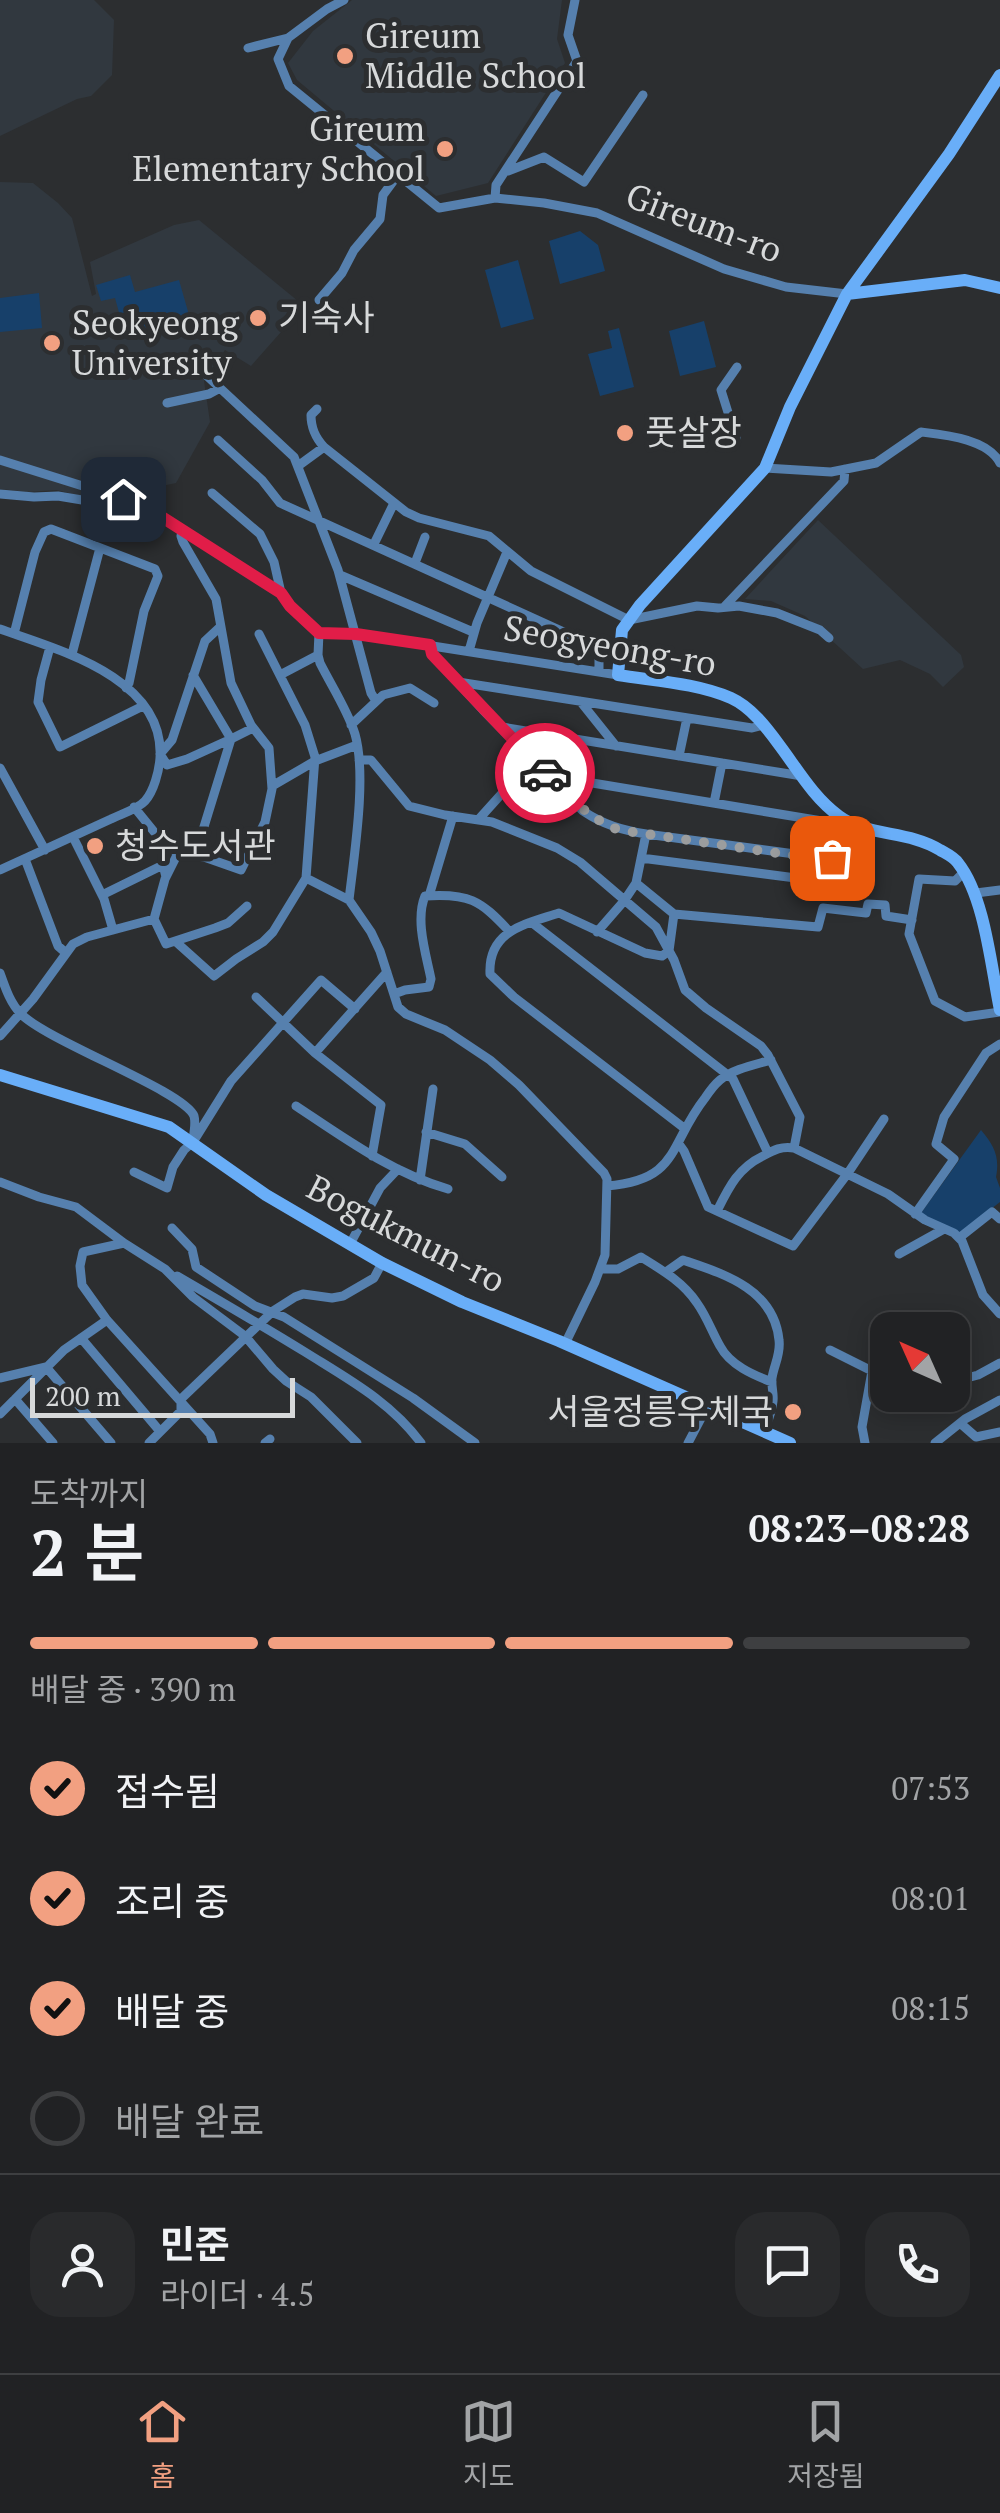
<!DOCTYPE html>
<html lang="ko">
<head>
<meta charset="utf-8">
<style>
  :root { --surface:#212224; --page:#292a2c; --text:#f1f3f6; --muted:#a2a4a6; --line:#3e3f41; --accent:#f2a081 }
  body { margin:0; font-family:"PT Serif","Noto Sans KR",serif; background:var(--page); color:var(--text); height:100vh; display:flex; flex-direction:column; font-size:38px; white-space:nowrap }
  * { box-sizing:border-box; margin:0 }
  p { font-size:32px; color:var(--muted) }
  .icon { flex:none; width:55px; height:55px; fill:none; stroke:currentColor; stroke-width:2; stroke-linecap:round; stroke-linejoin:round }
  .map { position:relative; height:1443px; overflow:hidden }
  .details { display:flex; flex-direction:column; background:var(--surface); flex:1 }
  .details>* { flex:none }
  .needle { width:65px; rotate:315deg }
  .controls { position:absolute; left:870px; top:1312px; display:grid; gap:20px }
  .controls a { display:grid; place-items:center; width:100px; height:100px; border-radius:20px; background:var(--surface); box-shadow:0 5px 25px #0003,0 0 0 2px var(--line); font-size:50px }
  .scale { position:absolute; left:30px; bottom:25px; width:265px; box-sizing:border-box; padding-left:10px; border:5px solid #d7d9da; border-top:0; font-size:28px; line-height:35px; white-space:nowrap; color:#d7d9da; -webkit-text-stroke:8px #2c2e30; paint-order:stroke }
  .pin { position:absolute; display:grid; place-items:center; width:85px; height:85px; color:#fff; margin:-42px; border-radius:20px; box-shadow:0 5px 15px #0006 }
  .courier { position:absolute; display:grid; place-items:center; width:100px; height:100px; margin:-50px; border:8px solid #e11d48; border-radius:50%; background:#fff; color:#222; box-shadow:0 2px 12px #0007 }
  .headline em { font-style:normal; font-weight:600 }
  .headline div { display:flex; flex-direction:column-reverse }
  .headline { display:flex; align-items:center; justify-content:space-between; height:170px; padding:0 30px }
  h1 { font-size:65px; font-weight:600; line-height:75px }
  .bar { display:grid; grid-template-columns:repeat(4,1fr); gap:15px 10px; align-content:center; height:120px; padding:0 30px }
  .bar i { height:12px; border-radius:8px; background:var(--line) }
  .bar .selected { background:var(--accent) }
  .bar p { grid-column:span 4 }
  .line { display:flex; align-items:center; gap:25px; padding:0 30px; border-top:2px solid var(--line) }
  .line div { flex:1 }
  .round { display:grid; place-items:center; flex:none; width:105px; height:105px; border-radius:30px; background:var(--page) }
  ol { padding:0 30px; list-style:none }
  li { display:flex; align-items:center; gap:30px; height:110px }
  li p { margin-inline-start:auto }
  li .icon { padding:10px; border-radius:50%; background:var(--accent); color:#111; stroke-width:4 }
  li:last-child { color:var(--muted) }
  li i { width:55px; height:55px; border:5px solid var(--line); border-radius:50% }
  .menu { display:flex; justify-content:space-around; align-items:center; height:140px; border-top:2px solid var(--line); background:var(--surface); font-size:28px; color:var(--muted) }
  .menu a { display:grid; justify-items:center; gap:5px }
  .menu .selected { color:var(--accent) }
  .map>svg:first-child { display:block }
  .built { fill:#31383f }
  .green { fill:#17406a }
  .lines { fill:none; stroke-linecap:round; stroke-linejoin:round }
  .street { stroke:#5680ae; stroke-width:9 }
  .secondary { stroke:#69aef8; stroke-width:12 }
  .done { stroke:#9b9d9e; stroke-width:10; stroke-dasharray:0 18 }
  .route { stroke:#e11d48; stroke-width:12 }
  .poi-dot { fill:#f2a081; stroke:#2c2e30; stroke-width:4 }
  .labels { text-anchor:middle; stroke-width:10; stroke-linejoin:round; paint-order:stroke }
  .poi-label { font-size:35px; fill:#d7d9da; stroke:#2c2e30; text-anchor:start }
  .street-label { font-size:35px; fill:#d7d9da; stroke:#2c2e30 }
</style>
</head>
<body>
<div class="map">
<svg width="1000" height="1443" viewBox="0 0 1000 1443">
  <rect width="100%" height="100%" fill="#2c2e30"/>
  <path class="built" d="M0 0H94L114 20 112 75 91 96 77 99 0 136Z
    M352 0H562L557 39 565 63 488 183 436 196 297 80 288 63 313 31Z
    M0 182 33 183 58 203 72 218 92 296 96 294 90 262 174 225 199 220 304 306 251 366 225 350 204 381 210 422 176 483 128 493 98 474 88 498 57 490 27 492 0 489Z
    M818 520 961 655 964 667 943 687 930 674 900 660 863 669 805 616 771 601 745 599Z"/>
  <path class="green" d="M580 231 598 245 605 271 560 284 549 241Z
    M518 260 534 319 501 328 485 270Z
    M130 275 135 292 179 280 189 315 125 334 115 298 101 301 96 285Z
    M39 293 42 328 0 332V298Z
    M704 321 716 367 680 376 669 331Z
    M619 328 634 387 600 396 588 354 612 348 608 331Z
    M981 1130C994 1145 1000 1157 996 1177L1000 1188V1202L959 1234 921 1213Z"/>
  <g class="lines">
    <path class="street" d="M288 38 278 59 289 86 439 208 495 198 544 203 597 213 724 269 786 287 847 294
      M248 48 288 38 327 9 344 0
      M508 171 544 157 584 182 643 95
      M495 198 496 185 577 61 568 35 575 0
      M319 300 342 273 354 250 380 219 383 195 397 176
      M156 362 181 359 191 361 294 457 338 570 371 693 376 701
      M167 403 209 394 220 388
      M317 409 311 415C311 428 315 437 324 447
      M736 438 721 390 737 367
      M218 440 262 480 280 503 599 648V672
      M0 460 121 498
      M298 466 324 447 406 512 419 518 489 536 531 571 629 620 697 606 718 608 739 606 777 613 820 630 829 638
      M765 468 831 472 876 463 921 432C946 435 988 439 1000 463
      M212 493 260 534 274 562 281 593
      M0 494 34 497 58 496 94 502 123 499 154 513 281 593 290 606 319 633 356 634 618 675
      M374 544 394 503
      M415 563 425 537
      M340 575 473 632
      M724 607 844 481 845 469
      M0 629C59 650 165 678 160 758 159 771 154 791 145 801 138 809 121 814 111 819 74 836 37 853 0 870
      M319 633 318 655 320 663C331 685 348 711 355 734 367 776 354 856 349 900L371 932 380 951 398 1007 406 1014 445 1030 490 1060 519 1085 604 1173 607 1179 605 1255 595 1282 565 1344
      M14 634 35 552 44 532 51 529 155 569 158 576 144 611 129 683 126 688
      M430 645 432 654 483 710 583 811C604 825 622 830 646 834L832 859 841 854 865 827
      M50 647 41 680 38 702 60 747 143 706
      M469 651 477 623 507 552
      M72 654 100 548
      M193 675 231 739 187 759 167 765 160 754 172 740 205 641 220 627
      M280 675 318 655
      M458 682 752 728 763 725
      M580 701 616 746
      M351 725 383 695 410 688 434 703
      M502 727 802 776
      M679 756 687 718
      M359 760H371L409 806 445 815 492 822 557 848 580 862 656 927 674 960 685 990 706 1008 761 1046 768 1055 800 1117 794 1148
      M0 768 45 850
      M550 776 828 822 841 818
      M272 786 315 761 357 745
      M714 803 722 763
      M134 807 164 844 163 865 166 877
      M478 820 532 760
      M73 837 104 899 113 930
      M164 844 178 853 204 857 241 870 265 822 272 789 269 748 251 725 231 683 216 599 183 542 181 536 182 531
      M178 853 165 879 154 919 166 944 215 928 228 923 247 906
      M195 856 231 739 253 728
      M641 858 842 884
      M25 859 58 946 66 953
      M964 872 955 881 919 879 909 934 935 1001 965 1017 1000 1012
      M306 878 349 900
      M636 883 674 914 818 927 823 908 866 913 868 904 885 905 886 916 912 920
      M976 893 1000 890
      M102 895 163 865
      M429 896 453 816
      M674 914 669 951 662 956 645 953 559 913C526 924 488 930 490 974L514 997 684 1128
      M531 922 733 1079 768 1153
      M597 932 624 901 636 883 646 834
      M175 941 214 976 236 959 263 942 273 932 306 878 315 757 305 725 259 634
      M0 973C5 987 10 1003 21 1014 49 1042 184 1091 194 1116 196 1123 194 1133 193 1139
      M394 994 405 990 429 987 431 979C426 954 415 920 425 896 469 893 480 900 509 931
      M256 997 315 1053 381 1105 372 1156
      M0 1036 33 999 73 944 87 937 154 919
      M315 1053 387 972
      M296 1106C344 1138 392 1173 448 1189
      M426 1132 465 1144 502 1177
      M679 1144 684 1151 708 1207 793 1246 848 1173 884 1119
      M134 1172 167 1188 173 1167 184 1150 193 1142 231 1081 321 980 355 1009
      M420 1180 433 1089
      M0 1182 39 1197 76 1207 124 1243
      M607 1186C680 1180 668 1145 705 1098 709 1092 714 1085 720 1080 733 1069 754 1065 771 1060
      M717 1211C729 1187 738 1168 763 1156 774 1150 781 1146 794 1148L888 1194 925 1220 954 1233 962 1241 983 1295 1000 1314
      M915 1214 954 1159 936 1144 944 1117 986 1053 1000 1044
      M172 1228 192 1249 196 1267 255 1306 284 1317 413 1398 475 1443
      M959 1238 992 1212 1000 1219
      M350 1244 380 1188 398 1169
      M899 1254 944 1229
      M600 1269H618L641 1257C662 1270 683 1282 697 1303 707 1317 712 1332 720 1346 730 1365 753 1375 772 1382
      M666 1272 683 1260C724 1274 774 1289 779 1340 781 1354 774 1365 772 1378 771 1386 774 1393 773 1401 772 1412 768 1421 764 1431
      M177 1276C220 1301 263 1326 305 1352 348 1379 391 1402 421 1443
      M81 1338 158 1429
      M830 1350 872 1371 862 1427 865 1443
      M0 1378 46 1367 111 1443
      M952 1382 978 1375 1000 1363
      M15 1399 53 1443
      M181 1399 273 1311 295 1297 303 1294 332 1298 343 1296 374 1278 382 1263
      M0 1414 64 1350 107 1320
      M960 1423 976 1437 1000 1432
      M149 1443 181 1411V1399
      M213 1443 210 1434 107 1320 82 1285 80 1266 83 1252 124 1243 165 1269 193 1297 245 1336 273 1369 286 1381 311 1397 357 1443
      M265 1443 270 1439
      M688 1443 707 1407
      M935 1443 965 1419 1000 1400"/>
    <path class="secondary" d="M1000 75 949 154 847 294 790 407 765 468 640 605 622 630 618 675C655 681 696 683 731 698 751 707 767 728 780 746 798 770 814 798 839 816 867 837 908 830 940 850 947 854 954 857 958 863 985 897 991 967 1000 1010
      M847 294 965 280 1000 288
      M0 1075 169 1127 266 1195 382 1263 462 1302 559 1341 790 1443"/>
  </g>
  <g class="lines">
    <path class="done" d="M545 773C568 796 588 818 619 830L804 857 832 858"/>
    <path class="route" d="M123 499 154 512 281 593 290 606 319 633 356 634 430 645 432 654 545 773"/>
  </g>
  <g class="poi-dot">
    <circle cx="345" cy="56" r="10"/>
    <circle cx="445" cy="149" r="10"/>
    <circle cx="258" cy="318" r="10"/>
    <circle cx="52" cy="343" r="10"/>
    <circle cx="625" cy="433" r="10"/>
    <circle cx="95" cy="846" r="10"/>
    <circle cx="793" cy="1412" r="10"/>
  </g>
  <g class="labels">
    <g class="poi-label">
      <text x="365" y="48">Gireum<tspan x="365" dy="40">Middle School</tspan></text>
      <text x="425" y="141" text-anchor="end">Gireum<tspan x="425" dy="40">Elementary School</tspan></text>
      <text x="278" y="330">기숙사</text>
      <text x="72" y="335">Seokyeong<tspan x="72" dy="40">University</tspan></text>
      <text x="645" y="445">풋살장</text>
      <text x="115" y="858">청수도서관</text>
      <text x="773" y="1424" text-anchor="end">서울정릉우체국</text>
    </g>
    <g class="street-label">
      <text transform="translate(704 223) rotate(21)" y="12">Gireum-ro</text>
      <text transform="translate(610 646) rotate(10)" y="12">Seogyeong-ro</text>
      <text transform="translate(406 1234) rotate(27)" y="12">Bogukmun-ro</text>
    </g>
  </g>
</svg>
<div class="controls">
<a><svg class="needle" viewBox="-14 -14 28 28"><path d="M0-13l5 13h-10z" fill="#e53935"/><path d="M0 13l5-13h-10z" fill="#a2a4a6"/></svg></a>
</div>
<div class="scale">200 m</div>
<div class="pin" style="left:832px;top:858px;background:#ea580c"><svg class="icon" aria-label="bag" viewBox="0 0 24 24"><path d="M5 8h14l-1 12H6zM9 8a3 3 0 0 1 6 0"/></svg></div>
<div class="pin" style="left:123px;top:499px;background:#1f2937"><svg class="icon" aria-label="home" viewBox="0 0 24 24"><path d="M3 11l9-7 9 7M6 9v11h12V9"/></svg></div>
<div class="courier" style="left:545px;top:773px"><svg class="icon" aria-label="car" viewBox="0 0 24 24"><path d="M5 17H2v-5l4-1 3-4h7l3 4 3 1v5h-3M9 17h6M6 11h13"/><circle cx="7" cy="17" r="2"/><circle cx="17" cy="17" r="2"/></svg></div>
</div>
<section class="details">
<div class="headline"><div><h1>2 분</h1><p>도착까지</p></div><em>08:23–08:28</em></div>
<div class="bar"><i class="selected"></i><i class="selected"></i><i class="selected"></i><i></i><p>배달 중 · 390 m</p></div>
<ol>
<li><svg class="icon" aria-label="check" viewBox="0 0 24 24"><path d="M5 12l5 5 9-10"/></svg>접수됨<p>07:53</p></li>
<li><svg class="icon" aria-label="check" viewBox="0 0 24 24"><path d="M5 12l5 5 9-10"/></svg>조리 중<p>08:01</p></li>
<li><svg class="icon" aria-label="check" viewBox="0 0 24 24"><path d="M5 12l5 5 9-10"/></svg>배달 중<p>08:15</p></li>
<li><i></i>배달 완료</li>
</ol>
<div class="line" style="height:180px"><a class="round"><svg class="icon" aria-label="person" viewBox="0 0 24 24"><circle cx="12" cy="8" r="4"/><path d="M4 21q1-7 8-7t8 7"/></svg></a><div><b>민준</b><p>라이더 · 4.5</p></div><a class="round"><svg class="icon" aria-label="chat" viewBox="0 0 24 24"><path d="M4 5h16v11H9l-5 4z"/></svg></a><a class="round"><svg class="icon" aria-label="phone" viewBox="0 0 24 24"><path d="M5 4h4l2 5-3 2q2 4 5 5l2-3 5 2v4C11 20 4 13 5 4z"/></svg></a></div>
</section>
<nav class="menu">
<a class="selected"><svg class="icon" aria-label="home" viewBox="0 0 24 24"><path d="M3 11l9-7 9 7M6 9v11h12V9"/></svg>홈</a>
<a><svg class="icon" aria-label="map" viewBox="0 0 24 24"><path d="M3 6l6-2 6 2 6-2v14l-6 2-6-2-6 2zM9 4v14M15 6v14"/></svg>지도</a>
<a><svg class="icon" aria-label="saved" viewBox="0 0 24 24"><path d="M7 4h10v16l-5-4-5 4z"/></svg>저장됨</a>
</nav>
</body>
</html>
